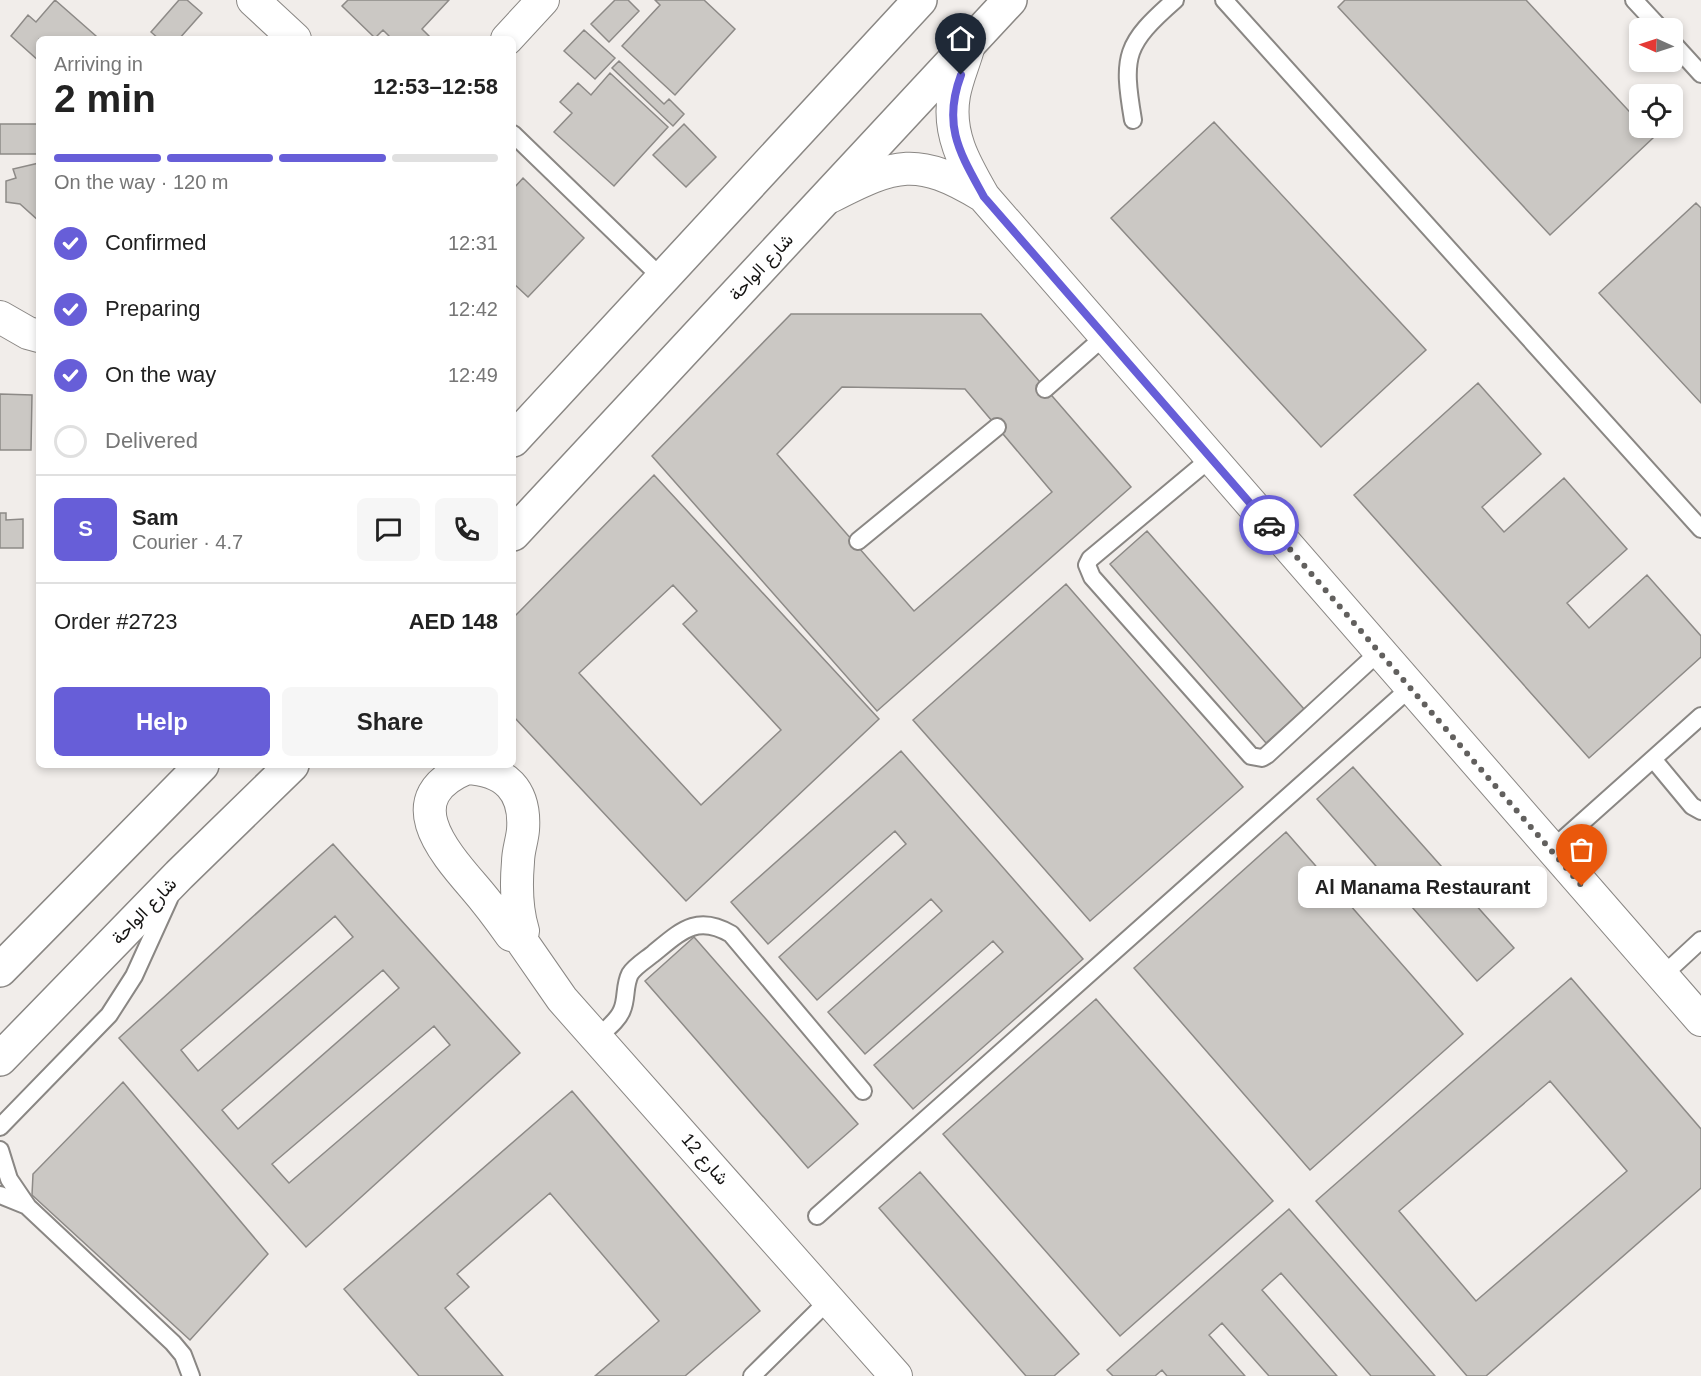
<!DOCTYPE html>
<html lang="en">
<head>
<meta charset="utf-8">
<style>
  :root { --surface:#fff; --page:#f6f6f6; --text:#222; --muted:#767676; --line:#e0e0e0; --accent:#675ed8 }
  body { margin:0; font-family:Arial,Vazirmatn,sans-serif; background:var(--page); color:var(--text); height:100vh; display:flex; flex-direction:column; font-size:22px; white-space:nowrap }
  * { box-sizing:border-box; margin:0 }
  p { font-size:20px; color:var(--muted) }
  .icon { flex:none; width:33px; height:33px; fill:none; stroke:currentColor; stroke-width:2; stroke-linecap:round; stroke-linejoin:round }
  .map { position:relative; flex:1; overflow:hidden }
  .details { position:absolute; left:36px; top:36px; width:480px; height:732px; display:flex; flex-direction:column; background:var(--surface); border-radius:9px; box-shadow:0 3px 9px #0003 }
  .details>* { flex:none }
  .needle { width:39px; rotate:273deg }
  .tools { position:absolute; left:1629px; top:18px; display:grid; gap:12px }
  .tools a { display:grid; place-items:center; width:54px; height:54px; border-radius:9px; background:var(--surface); box-shadow:0 3px 9px #0003; font-size:30px }
  .pin { position:absolute; display:grid; place-items:center; width:51px; height:51px; color:#fff; margin:-62px -26px; border-radius:50% 50% 50% 0; rotate:-45deg; box-shadow:0 0 6px #0007 }
  .pin .icon { rotate:45deg }
  .courier { position:absolute; display:grid; place-items:center; width:60px; height:60px; margin:-30px; border:4px solid #675ed8; border-radius:50%; background:#fff; color:#222; box-shadow:0 2px 8px #0007 }
  .bubble { position:absolute; height:42px; border-radius:9px; background:var(--surface); box-shadow:0 3px 9px #0003; font-size:20px; font-weight:800; line-height:42px; text-align:center }
  .summary em { font-style:normal; font-weight:800 }
  .summary div { display:flex; flex-direction:column-reverse }
  .summary { display:flex; align-items:center; justify-content:space-between; height:102px; padding:0 18px }
  h1 { font-size:39px; font-weight:800; line-height:45px }
  .bar { display:grid; grid-template-columns:repeat(4,1fr); gap:9px 6px; align-content:center; height:72px; padding:0 18px }
  .bar i { height:8px; border-radius:4px; background:var(--line) }
  .bar .on { background:var(--accent) }
  .bar p { grid-column:span 4 }
  .line { display:flex; align-items:center; gap:15px; padding:0 18px; border-top:2px solid var(--line) }
  .line div { flex:1 }
  .round { display:grid; place-items:center; flex:none; width:63px; height:63px; border-radius:9px; background:var(--page) }
  ol { padding:0 18px; list-style:none }
  li { display:flex; align-items:center; gap:18px; height:66px }
  li p { margin-inline-start:auto }
  li .icon { padding:6px; border-radius:50%; background:var(--accent); color:#fff; stroke-width:4 }
  li:last-child { color:var(--muted) }
  li i { width:33px; height:33px; border:3px solid var(--line); border-radius:50% }
  .cta { display:flex; gap:12px; margin-top:auto; padding:12px 18px }
  .cta a { flex:1; height:69px; border-radius:9px; background:var(--accent); color:#fff; font-size:24px; font-weight:800; line-height:69px; text-align:center }
  .cta a+a { background:var(--page); color:var(--text) }
  .map>svg:first-child { display:block }
  .building { fill:#cbc8c4; stroke:#8d8a87; stroke-width:1.5; fill-rule:evenodd }
  .lines { fill:none; stroke-linecap:round; stroke-linejoin:round }
  .service-casing { stroke:#8a8784; stroke-width:20 }
  .minor-casing { stroke:#8a8784; stroke-width:34 }
  .tertiary-casing { stroke:#8a8784; stroke-width:36 }
  .service { stroke:#fff; stroke-width:16 }
  .minor { stroke:#fff; stroke-width:32 }
  .tertiary { stroke:#fff; stroke-width:33 }
  .done { stroke:#62605e; stroke-width:6; stroke-dasharray:0 10.8 }
  .route { stroke:#675ed8; stroke-width:8 }
  .labels { text-anchor:middle; stroke-width:6; stroke-linejoin:round; paint-order:stroke }
  .street-label { font-size:18px; fill:#151413; stroke:#fff }
</style>
</head>
<body>
<div class="map">
<svg width="1701" height="1376" viewBox="0 0 1701 1376">
  <rect width="100%" height="100%" fill="#f1edea"/>
  <path class="building" d="M55 0 96 36 93 39H39V61L11 36 28 15 36 22Z
    M179 0H187L202 13 179 39H159L151 32Z
    M348 0H449L422 29 429 36 426 39H392L383 30 375 38 342 6Z
    M615 0H628L639 11 609 42 591 24Z
    M655 0H704L735 29 675 95 622 46 660 5Z
    M1345 0H1526L1640 123V128H1644L1653 138 1550 235 1338 7Z
    M584 30 615 58 595 79 564 51Z
    M619 61 664 104 669 99 684 114 673 126 612 68Z
    M610 73 668 127 614 186 554 132 572 113 560 102 578 83 591 95Z
    M1214 122 1426 350 1321 447 1111 218Z
    M0 124H39V154H0Z
    M684 124 716 157 686 187 653 155Z
    M39 163V221L20 204 6 202V181L16 178 13 169Z
    M523 178 584 238 528 297 513 283V189Z
    M1696 203 1701 208V403L1599 293Z
    M791 314H981L1131 487 877 711 652 456ZM842 387 965 389 1052 492 914 611 777 454Z
    M1478 383 1541 454 1482 507 1504 532 1564 478 1627 549 1567 603 1589 628 1647 575 1701 636V657L1589 758 1354 495Z
    M0 394 32 395 31 450H0Z
    M654 475 879 719 686 901 513 716V618ZM673 585 697 611 683 624 781 730 701 805 579 673Z
    M0 513H6V520L23 519V548H0Z
    M1147 531 1304 709 1266 743 1110 564Z
    M1066 584 1243 787 1090 921 913 720Z
    M901 751 1083 959 913 1109 874 1065 1003 952 993 941 865 1054 828 1012 942 911 931 899 817 1000 779 957 906 844 895 831 768 944 731 902Z
    M1353 767 1514 948 1477 981 1317 799Z
    M1286 832 1463 1034 1310 1170 1134 968Z
    M333 844 520 1053 306 1247 119 1038ZM335 916 353 937 198 1071 181 1050ZM383 970 399 988 238 1129 222 1110ZM434 1026 450 1045 289 1183 272 1164Z
    M694 937 858 1124 808 1168 645 981Z
    M1571 978 1701 1129V1188L1486 1376H1467L1316 1201ZM1550 1081 1627 1171 1476 1301 1399 1211Z
    M1096 999 1273 1201 1120 1336 943 1134Z
    M123 1082 268 1254 190 1340 32 1195 33 1174Z
    M572 1091 760 1311 685 1376H595L659 1321 550 1193 457 1274 469 1287 445 1308 503 1376H419L344 1289Z
    M920 1172 1079 1354 1054 1376H1026L879 1208Z
    M1289 1209 1435 1376H1371L1281 1273 1262 1290 1337 1376H1269L1222 1323 1209 1335 1245 1376H1167L1162 1370 1155 1376H1113L1107 1370Z"/>
  <g class="lines">
    <defs>
      <path id="service" d="M1224 0 1701 529
        M1634 0 1660 28
        M1672 42 1701 74
        M1133 120C1122 55 1125 44 1175 0
        M513 134 663 279
        M1045 389 1105 336
        M1211 458 1090 559 1087 565 1092 577 1251 756 1262 758 1267 755 1379 652
        M858 541 997 427
        M1653 759 1692 806 1701 811
        M1551 850 1701 716
        M1662 976 1701 940
        M597 1038C605 1030 618 1021 622 1010 627 999 624 986 630 974 635 966 647 959 654 953 681 931 697 914 731 934L863 1091
        M0 1127 109 1015 134 976 169 899
        M0 1150 9 1179 28 1207 173 1343 183 1355 191 1376
        M0 1195 25 1205
        M817 1216 1410 688
        M752 1376 829 1300"/>
      <path id="minor" d="M253 0 295 39
        M507 39 543 0
        M969 45C965 61 957 78 954 95 947 134 965 164 984 197L1701 1020
        M830 197C896 163 917 156 983 196
        M0 317 28 333 39 336
        M467 768C505 770 526 790 523 830 522 841 518 851 518 862 516 885 516 908 523 931L519 937 511 935C499 918 487 902 474 887 441 849 397 797 467 768Z
        M519 937 562 999 896 1376"/>
      <path id="tertiary" d="M513 440 920 0
        M513 534 1010 0
        M0 970 202 765
        M0 1059 179 875 292 765"/>
    </defs>
    <use href="#service" class="service-casing"/>
    <use href="#minor" class="minor-casing"/>
    <use href="#tertiary" class="tertiary-casing"/>
    <use href="#service" class="service"/>
    <use href="#minor" class="minor"/>
    <use href="#tertiary" class="tertiary"/>
  </g>
  <g class="lines">
    <path class="done" d="M1269 525 1582 886"/>
    <path class="route" d="M961 75C942 126 960 153 984 197L1269 525"/>
  </g>
  <g class="labels">
    <g class="street-label">
      <text transform="translate(761 267) rotate(-47)" y="6">شارع الواحة</text>
      <text transform="translate(144 911) rotate(-46)" y="6">شارع الواحة</text>
      <text transform="translate(705 1159) rotate(49)" y="6">شارع 12</text>
    </g>
  </g>
</svg>
<div class="tools">
<a><svg class="needle" viewBox="-14 -14 28 28"><path d="M0-13l5 13h-10z" fill="#e53935"/><path d="M0 13l5-13h-10z" fill="#767676"/></svg></a>
<a><svg class="icon" aria-label="locate" viewBox="0 0 24 24"><circle cx="12" cy="12" r="6"/><path d="M12 2v4M12 18v4M2 12h4M18 12h4"/></svg></a>
</div>
<div class="pin" style="left:1582px;top:886px;background:#ea580c"><svg class="icon" aria-label="bag" viewBox="0 0 24 24"><path d="M5 8h14l-1 12H6zM9 8a3 3 0 0 1 6 0"/></svg></div>
<div class="pin" style="left:961px;top:75px;background:#1f2937"><svg class="icon" aria-label="home" viewBox="0 0 24 24"><path d="M3 11l9-7 9 7M6 9v11h12V9"/></svg></div>
<div class="courier" style="left:1269px;top:525px"><svg class="icon" aria-label="car" viewBox="0 0 24 24"><path d="M5 17H2v-5l4-1 3-4h7l3 4 3 1v5h-3M9 17h6M6 11h13"/><circle cx="7" cy="17" r="2"/><circle cx="17" cy="17" r="2"/></svg></div>
<div class="bubble" style="left:1298px;top:866px;width:249px">Al Manama Restaurant</div>
<section class="details">
<div class="summary"><div><h1>2 min</h1><p>Arriving in</p></div><em>12:53–12:58</em></div>
<div class="bar"><i class="on"></i><i class="on"></i><i class="on"></i><i></i><p>On the way · 120 m</p></div>
<ol>
<li><svg class="icon" aria-label="check" viewBox="0 0 24 24"><path d="M5 12l5 5 9-10"/></svg>Confirmed<p>12:31</p></li>
<li><svg class="icon" aria-label="check" viewBox="0 0 24 24"><path d="M5 12l5 5 9-10"/></svg>Preparing<p>12:42</p></li>
<li><svg class="icon" aria-label="check" viewBox="0 0 24 24"><path d="M5 12l5 5 9-10"/></svg>On the way<p>12:49</p></li>
<li><i></i>Delivered</li>
</ol>
<div class="line" style="height:108px"><b class="round" style="background:var(--accent);color:#fff">S</b><div><b>Sam</b><p>Courier · 4.7</p></div><a class="round"><svg class="icon" aria-label="chat" viewBox="0 0 24 24"><path d="M4 5h16v11H9l-5 4z"/></svg></a><a class="round"><svg class="icon" aria-label="phone" viewBox="0 0 24 24"><path d="M5 4h4l2 5-3 2q2 4 5 5l2-3 5 2v4C11 20 4 13 5 4z"/></svg></a></div>
<div class="line" style="height:78px"><div>Order #2723</div><b>AED 148</b></div>
<div class="cta"><a>Help</a><a>Share</a></div>
</section>
</div>
</body>
</html>
